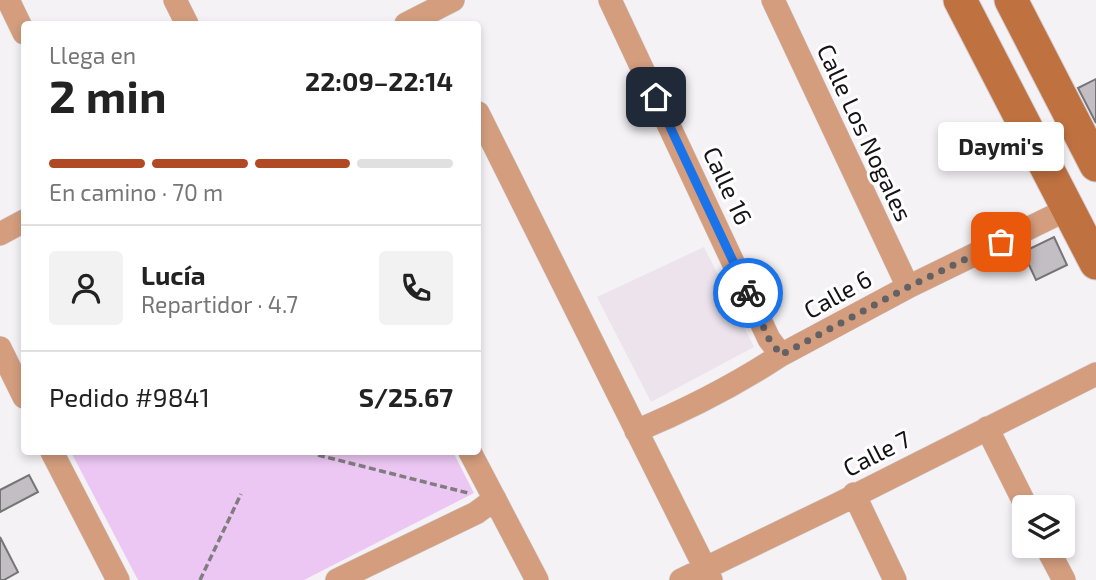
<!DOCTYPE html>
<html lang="es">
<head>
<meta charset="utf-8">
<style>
  :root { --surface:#fff; --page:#f2f2f2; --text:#222; --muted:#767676; --line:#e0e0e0; --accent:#b14a24 }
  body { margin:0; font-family:"Exo 2",sans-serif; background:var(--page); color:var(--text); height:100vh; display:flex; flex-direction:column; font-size:26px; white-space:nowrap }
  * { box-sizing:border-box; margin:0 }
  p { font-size:23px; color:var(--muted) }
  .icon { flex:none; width:38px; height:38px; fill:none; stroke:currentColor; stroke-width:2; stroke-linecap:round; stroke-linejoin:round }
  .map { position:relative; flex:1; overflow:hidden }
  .details { position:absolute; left:21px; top:21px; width:460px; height:434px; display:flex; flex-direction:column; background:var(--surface); border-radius:7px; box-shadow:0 4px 10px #0003 }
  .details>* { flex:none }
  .controls { position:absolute; left:1012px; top:495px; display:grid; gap:14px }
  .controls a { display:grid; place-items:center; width:63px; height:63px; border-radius:7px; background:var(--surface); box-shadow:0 4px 10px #0003; font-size:35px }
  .pin { position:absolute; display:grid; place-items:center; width:60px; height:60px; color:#fff; margin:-30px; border-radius:14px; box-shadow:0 4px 10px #0006 }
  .courier { position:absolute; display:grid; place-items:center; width:70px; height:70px; margin:-35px; border:5px solid #1a73e8; border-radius:50%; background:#fff; color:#222; box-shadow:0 2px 9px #0007 }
  .bubble { position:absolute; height:49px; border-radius:7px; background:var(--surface); box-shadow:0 4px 10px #0003; font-size:23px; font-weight:700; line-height:49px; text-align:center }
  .overview em { font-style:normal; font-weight:700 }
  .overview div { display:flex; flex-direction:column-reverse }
  .overview { display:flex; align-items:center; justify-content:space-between; height:119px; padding:0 28px }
  h1 { font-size:46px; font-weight:700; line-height:52px }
  .bar { display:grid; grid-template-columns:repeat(4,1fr); gap:10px 7px; align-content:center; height:84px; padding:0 28px }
  .bar i { height:9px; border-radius:5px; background:var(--line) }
  .bar .selected { background:var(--accent) }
  .bar p { grid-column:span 4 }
  .line { display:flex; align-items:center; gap:18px; padding:0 28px; border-top:2px solid var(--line) }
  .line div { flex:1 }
  .round { display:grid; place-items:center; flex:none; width:74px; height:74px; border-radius:7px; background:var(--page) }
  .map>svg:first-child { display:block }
  .built { fill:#ece3ed }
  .green { fill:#ecc7f3 }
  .building { fill:#c2bec3; stroke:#777478; stroke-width:2 }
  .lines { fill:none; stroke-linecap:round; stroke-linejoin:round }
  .street-casing { stroke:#d1ced2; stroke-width:24 }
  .secondary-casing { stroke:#d1ced2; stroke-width:35 }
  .path { stroke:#807d80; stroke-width:3.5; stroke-dasharray:7 3.5; stroke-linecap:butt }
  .street { stroke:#d39d7e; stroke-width:23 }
  .secondary { stroke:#bf7140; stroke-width:33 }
  .done { stroke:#636164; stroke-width:7; stroke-dasharray:0 12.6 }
  .route { stroke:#1a73e8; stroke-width:9 }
  .labels { text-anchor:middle; stroke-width:6; stroke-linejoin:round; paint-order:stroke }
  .street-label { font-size:24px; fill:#151315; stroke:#fff }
</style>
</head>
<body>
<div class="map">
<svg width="1096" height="580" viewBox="0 0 1096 580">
  <rect width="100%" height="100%" fill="#f5f2f6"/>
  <path class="built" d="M704 247 754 347 651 402 597 297Z"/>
  <path class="green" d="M71 452H453L474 493 304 580H138Z"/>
  <path class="building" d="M1096 79V123L1078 88Z
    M1054 237 1067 265 1036 280 1023 252Z
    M29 475 38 492 0 512V490Z
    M0 537 18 572 4 580H0Z"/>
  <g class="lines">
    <defs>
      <path id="street" d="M8 0 24 33
        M175 0 187 24
        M610 0 769 339 781 355
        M773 0 908 287
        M406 24 453 0
        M478 113 711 580
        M0 234 24 221
        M0 348 24 397
        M987 428 1027 508
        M636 431C684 411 737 384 781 355L908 287 1068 209
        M52 452 118 580
        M470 452 537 580
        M854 494 895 580
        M1046 546 1064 580
        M337 580 476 513 495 499
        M681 580 838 504 1096 374"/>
      <path id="secondary" d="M960 0 1096 263
        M1011 0 1096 165"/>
    </defs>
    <use href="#street" class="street-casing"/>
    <use href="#secondary" class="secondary-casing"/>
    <path class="path" d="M318 455 468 493
      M200 580 241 494"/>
    <use href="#street" class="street"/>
    <use href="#secondary" class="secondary"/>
  </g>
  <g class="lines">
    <path class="done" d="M748 293 769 339 781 355 908 287 1001 242"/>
    <path class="route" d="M656 97 748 293"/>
  </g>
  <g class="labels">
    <g class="street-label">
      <text transform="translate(864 133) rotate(65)" y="8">Calle Los Nogales</text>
      <text transform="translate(727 186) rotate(65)" y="8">Calle 16</text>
      <text transform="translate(838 295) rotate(-29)" y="8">Calle 6</text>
      <text transform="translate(877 454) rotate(-27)" y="8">Calle 7</text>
    </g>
  </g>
</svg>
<div class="controls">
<a><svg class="icon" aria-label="layers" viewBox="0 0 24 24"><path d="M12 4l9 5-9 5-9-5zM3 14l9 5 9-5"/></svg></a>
</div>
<div class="pin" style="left:1001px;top:242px;background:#ea580c"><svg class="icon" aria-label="bag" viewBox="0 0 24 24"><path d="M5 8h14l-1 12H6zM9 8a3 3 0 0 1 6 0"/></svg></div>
<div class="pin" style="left:656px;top:97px;background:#1f2937"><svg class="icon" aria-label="home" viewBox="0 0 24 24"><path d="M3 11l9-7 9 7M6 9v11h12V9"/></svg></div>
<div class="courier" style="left:748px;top:293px"><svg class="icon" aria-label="bike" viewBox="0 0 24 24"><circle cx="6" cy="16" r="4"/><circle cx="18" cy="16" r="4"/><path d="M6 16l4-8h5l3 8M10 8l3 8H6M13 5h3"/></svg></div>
<div class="bubble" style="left:938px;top:122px;width:126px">Daymi's</div>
<section class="details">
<div class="overview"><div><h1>2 min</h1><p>Llega en</p></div><em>22:09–22:14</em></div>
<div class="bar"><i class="selected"></i><i class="selected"></i><i class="selected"></i><i></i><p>En camino · 70 m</p></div>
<div class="line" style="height:126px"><a class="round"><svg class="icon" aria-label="person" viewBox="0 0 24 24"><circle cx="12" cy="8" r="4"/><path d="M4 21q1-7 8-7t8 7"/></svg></a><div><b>Lucía</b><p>Repartidor · 4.7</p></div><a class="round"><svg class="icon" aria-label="phone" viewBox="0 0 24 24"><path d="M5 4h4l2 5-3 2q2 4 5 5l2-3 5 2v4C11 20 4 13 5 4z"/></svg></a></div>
<div class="line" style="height:91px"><div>Pedido #9841</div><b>S/25.67</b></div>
</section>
</div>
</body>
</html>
